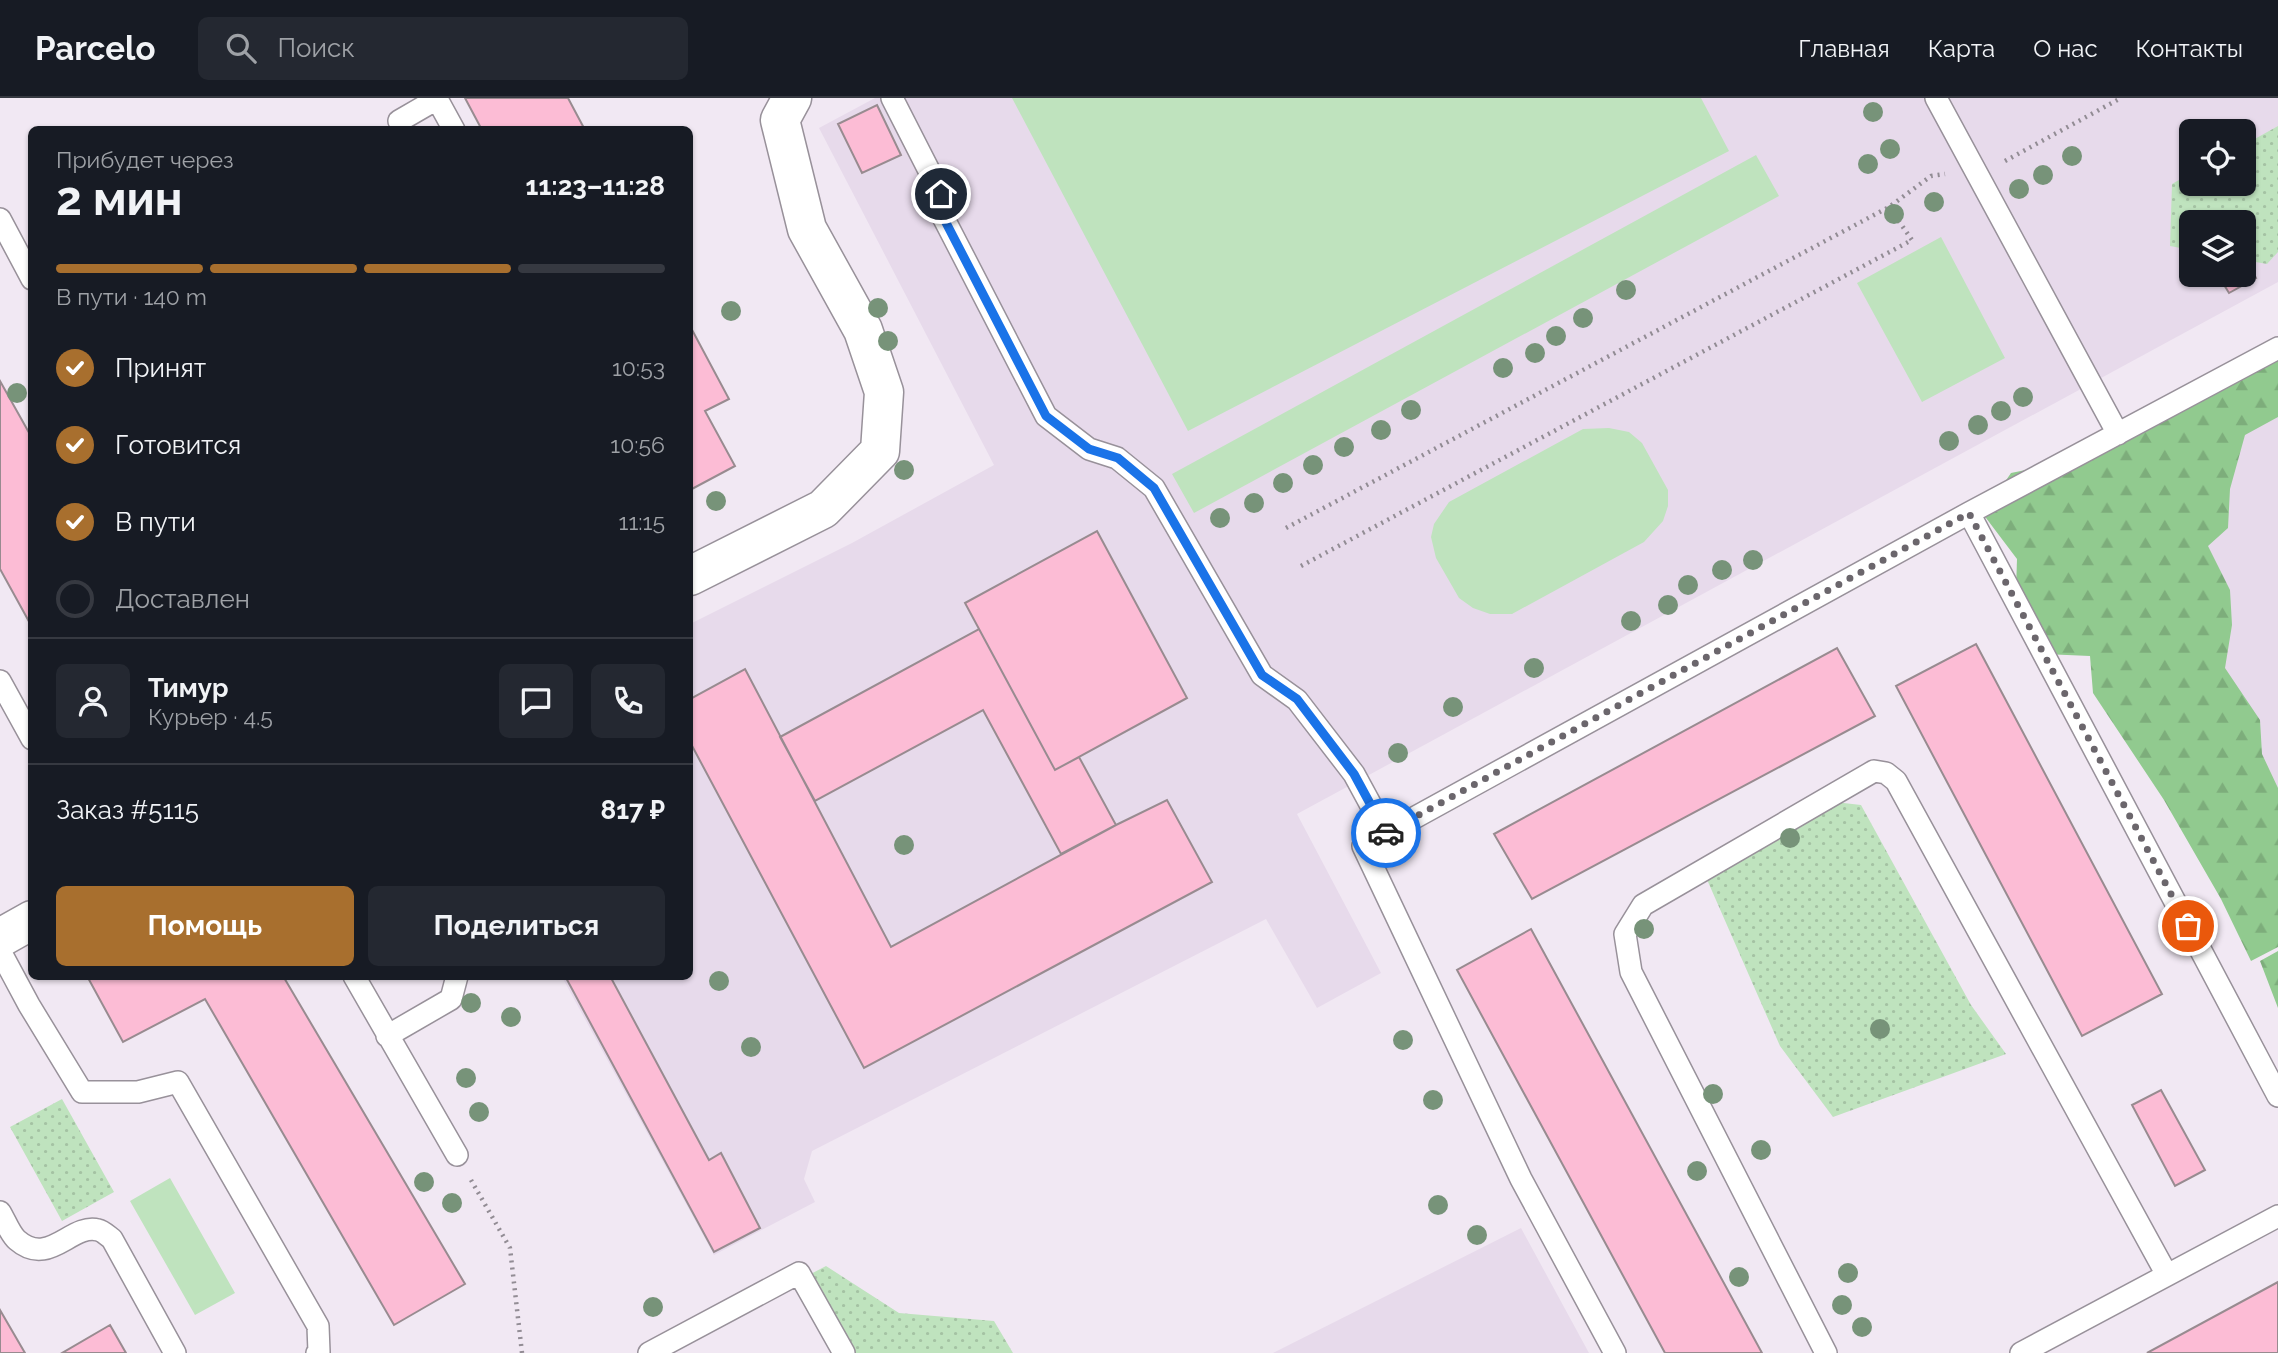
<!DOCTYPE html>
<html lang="ru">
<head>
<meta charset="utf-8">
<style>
  :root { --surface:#171b24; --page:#242831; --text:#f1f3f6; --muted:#9ea1a6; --line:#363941; --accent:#a86f2e }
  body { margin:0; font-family:Raleway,sans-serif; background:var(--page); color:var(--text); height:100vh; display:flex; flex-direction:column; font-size:26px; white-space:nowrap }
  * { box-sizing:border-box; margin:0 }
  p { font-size:23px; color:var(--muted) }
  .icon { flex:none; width:38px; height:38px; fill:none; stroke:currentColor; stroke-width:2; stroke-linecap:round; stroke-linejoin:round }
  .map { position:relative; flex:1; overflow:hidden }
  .sheet { position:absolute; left:28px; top:28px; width:665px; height:854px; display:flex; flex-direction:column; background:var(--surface); border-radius:10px; box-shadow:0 2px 5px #0004 }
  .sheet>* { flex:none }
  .buttons { position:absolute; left:2179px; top:21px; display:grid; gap:14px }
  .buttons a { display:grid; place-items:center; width:77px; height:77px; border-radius:10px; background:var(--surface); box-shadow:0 2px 5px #0004; font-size:35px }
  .pin { position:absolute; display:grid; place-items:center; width:60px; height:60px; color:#fff; margin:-30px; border:4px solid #fff; border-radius:50%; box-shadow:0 2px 7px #0007 }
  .courier { position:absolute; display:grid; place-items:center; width:70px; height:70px; margin:-35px; border:5px solid #1a73e8; border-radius:50%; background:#fff; color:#222; box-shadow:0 2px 9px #0007 }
  .overview em { font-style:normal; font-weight:700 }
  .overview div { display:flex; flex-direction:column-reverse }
  .overview { display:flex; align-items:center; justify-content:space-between; height:119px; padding:0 28px }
  h1 { font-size:46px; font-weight:700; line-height:52px }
  .bar { display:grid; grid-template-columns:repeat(4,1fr); gap:10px 7px; align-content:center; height:84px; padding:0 28px }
  .bar i { height:9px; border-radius:5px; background:var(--line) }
  .bar .on { background:var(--accent) }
  .bar p { grid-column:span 4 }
  .line { display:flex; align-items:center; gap:18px; padding:0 28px; border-top:2px solid var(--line) }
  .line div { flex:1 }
  .round { display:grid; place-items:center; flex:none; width:74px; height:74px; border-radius:10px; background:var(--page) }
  ol { padding:0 28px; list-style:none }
  li { display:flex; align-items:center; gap:21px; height:77px }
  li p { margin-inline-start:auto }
  li .icon { padding:7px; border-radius:50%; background:var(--accent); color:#fff; stroke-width:4 }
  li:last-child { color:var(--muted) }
  li i { width:38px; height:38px; border:4px solid var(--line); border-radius:50% }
  .button { display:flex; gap:14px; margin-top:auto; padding:14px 28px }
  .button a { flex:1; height:80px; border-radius:10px; background:var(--accent); color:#fff; font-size:28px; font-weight:700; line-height:80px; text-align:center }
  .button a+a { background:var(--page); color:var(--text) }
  header { display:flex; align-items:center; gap:42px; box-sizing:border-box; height:98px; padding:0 35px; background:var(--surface); border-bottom:2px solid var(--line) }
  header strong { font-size:33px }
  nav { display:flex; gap:38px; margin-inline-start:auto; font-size:24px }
  .search { width:490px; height:63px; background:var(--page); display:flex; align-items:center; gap:18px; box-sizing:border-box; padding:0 24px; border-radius:10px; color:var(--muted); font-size:26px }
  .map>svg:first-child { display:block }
  .built { fill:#e7daeb; fill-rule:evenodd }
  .grass { fill:url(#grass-dots) }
  .forest { fill:url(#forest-firs) }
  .garden { fill:#bfe3be }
  .building { fill:#fcbcd5; stroke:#988b90; stroke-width:2 }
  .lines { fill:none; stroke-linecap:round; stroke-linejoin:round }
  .lane-casing { stroke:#98919a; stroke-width:24 }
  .street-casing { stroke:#98919a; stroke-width:41 }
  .path { stroke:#928c94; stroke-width:4.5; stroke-dasharray:2 5; stroke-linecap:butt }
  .lane { stroke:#fff; stroke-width:21 }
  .street { stroke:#fff; stroke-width:38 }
  .tree { fill:#779379 }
  .done { stroke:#6b666c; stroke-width:7; stroke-dasharray:0 12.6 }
  .route { stroke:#1a73e8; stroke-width:9 }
</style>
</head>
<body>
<header>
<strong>Parcelo</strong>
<div class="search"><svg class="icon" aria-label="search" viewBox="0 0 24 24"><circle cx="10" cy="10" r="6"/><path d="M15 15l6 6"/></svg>Поиск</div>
<nav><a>Главная</a><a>Карта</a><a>О нас</a><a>Контакты</a></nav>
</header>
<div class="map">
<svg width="2278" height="1255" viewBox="0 0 2278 1255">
  <defs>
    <pattern id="grass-dots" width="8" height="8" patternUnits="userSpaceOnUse" patternTransform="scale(1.75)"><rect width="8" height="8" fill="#bfe3be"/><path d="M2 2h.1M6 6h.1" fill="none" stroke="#a4c2a3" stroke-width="1.8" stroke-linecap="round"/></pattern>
    <pattern id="forest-firs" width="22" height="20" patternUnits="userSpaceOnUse" patternTransform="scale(1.75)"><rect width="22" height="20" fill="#91ca8f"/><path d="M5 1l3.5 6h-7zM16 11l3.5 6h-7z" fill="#7dad7b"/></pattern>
  </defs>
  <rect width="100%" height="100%" fill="#f1e8f3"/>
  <path class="built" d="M875 0H2278V184L1297 716 1381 875 1317 910 1266 821 812 1053 804 1081 815 1104 714 1157 562 879 690 878V526L852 445 994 367 819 30ZM2191 33H2244V86H2191ZM2191 124H2244V177H2191Z
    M2278 290V823L2065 410Z
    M1521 1130 1589 1255H1273Z"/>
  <path class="grass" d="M2278 28V154L2267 166 2244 162V124H2191V152L2170 148 2172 86 2191 75V86H2244V47Z
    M1835 704 1861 707 1971 907 2006 956 1833 1019 1780 948 1705 777Z
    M62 1001 114 1094 62 1123 10 1029Z
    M826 1168 899 1215 994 1223 1013 1255H849L805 1179Z"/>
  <path class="forest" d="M2278 260V319L2245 337 2230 391 2228 430 2208 448 2230 492 2232 527 2225 570 2260 622 2262 656 2278 690V849L2251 863 2221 801 2164 702 2093 595 2090 558 2044 556 2016 492 2017 461 1983 416 2011 375 2097 357Z
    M2278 853V910L2260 863Z"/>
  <path class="garden" d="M1012 0H1701L1729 53 1188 333Z
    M1756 57 1779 98 1194 415 1172 376Z
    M1941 139 2005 260 1922 304 1857 185Z
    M1609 330 1629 334 1642 345 1668 392V408L1663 423 1644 444 1512 516H1490L1473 510 1459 500 1436 460 1431 439 1434 426 1449 404 1583 331Z
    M170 1080 235 1195 195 1217 130 1103Z"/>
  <path class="building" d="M465 0H568L585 32H482Z
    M877 7 901 57 862 75 838 26Z
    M2244 156 2256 180 2229 195 2218 177H2244Z
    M690 228 729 301 705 313 735 368 690 392Z
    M0 283 32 340V529L0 471Z
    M1097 433 1187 600 1055 672 965 505Z
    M979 531 1055 672 1079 659 1116 727 1061 756 983 612 815 703 780 639Z
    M1976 546 2162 896 2082 938 1896 588Z
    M1837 550 1875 618 1532 801 1494 736Z
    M745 571 891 849 1116 727 1167 702 1212 784 864 970 690 644V601Z
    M745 571 891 849 1116 727 1167 702 1212 784 864 970 690 644V601Z
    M1531 831 1762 1255H1665L1457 872Z
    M87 878H283L465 1186 394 1227 205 901 123 944Z
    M565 878H610L709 1062 721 1055 760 1130 714 1154Z
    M2161 992 2205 1072 2175 1088 2132 1007Z
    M2278 1184V1255H2147Z
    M0 1212 25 1255H0Z
    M110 1227 126 1255H62Z"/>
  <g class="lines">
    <defs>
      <path id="lane" d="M892 0 941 96V115L1046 318 1089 351 1117 360 1154 390 1262 577 1297 602 1354 676 1386 735
        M1936 0 2118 336
        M399 23 437 1 454 32
        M0 121 32 181
        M1969 415 2278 998
        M0 583 32 641
        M0 853 29 907 82 994H138L178 984 318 1228 319 1254 317 1255
        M354 878 457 1057
        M387 938 451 901 457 878
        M0 1114C5 1122 10 1136 17 1142 49 1170 71 1125 98 1132 103 1133 108 1138 112 1141L175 1255
        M649 1255 799 1175 844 1255
        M1615 1255 1521 1081 1363 748 1969 415 2278 250
        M1826 1255 1631 874 1625 836 1643 807 1874 673 1886 675 1896 683 2167 1177
        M2021 1255 2278 1118"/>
      <path id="street" d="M690 478 823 411 880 353 884 294 863 232 807 131 780 22 792 0
        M0 840 32 822"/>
    </defs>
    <use href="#lane" class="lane-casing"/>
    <use href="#street" class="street-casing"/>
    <path class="path" d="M2005 63 2121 0
      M1286 430 1889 109 1931 78 1945 76
      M1301 468 1912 142 1889 109
      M471 1082 510 1150 522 1255"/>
    <use href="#lane" class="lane"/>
    <use href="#street" class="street"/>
  </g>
  <g class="tree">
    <circle cx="1873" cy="14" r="10"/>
    <circle cx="1890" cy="51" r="10"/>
    <circle cx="2072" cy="58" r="10"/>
    <circle cx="1868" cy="66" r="10"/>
    <circle cx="2043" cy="77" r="10"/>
    <circle cx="2019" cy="91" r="10"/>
    <circle cx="1934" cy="104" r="10"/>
    <circle cx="1894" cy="116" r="10"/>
    <circle cx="1626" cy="192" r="10"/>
    <circle cx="878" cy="210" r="10"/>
    <circle cx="731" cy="213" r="10"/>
    <circle cx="1583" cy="220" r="10"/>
    <circle cx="1556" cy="238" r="10"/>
    <circle cx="888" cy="243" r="10"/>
    <circle cx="1535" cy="255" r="10"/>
    <circle cx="1503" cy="270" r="10"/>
    <circle cx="17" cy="295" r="10"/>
    <circle cx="2023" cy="299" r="10"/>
    <circle cx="1411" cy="312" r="10"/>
    <circle cx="2001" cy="313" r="10"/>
    <circle cx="1978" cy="327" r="10"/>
    <circle cx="1381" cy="332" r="10"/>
    <circle cx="1949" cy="343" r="10"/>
    <circle cx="1344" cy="349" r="10"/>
    <circle cx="1313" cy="367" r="10"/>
    <circle cx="904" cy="372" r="10"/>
    <circle cx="1283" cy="385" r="10"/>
    <circle cx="716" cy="403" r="10"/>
    <circle cx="1254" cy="405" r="10"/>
    <circle cx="1220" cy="420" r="10"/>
    <circle cx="1753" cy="462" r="10"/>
    <circle cx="1722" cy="472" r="10"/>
    <circle cx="1688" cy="487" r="10"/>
    <circle cx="1668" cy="507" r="10"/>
    <circle cx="1631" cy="523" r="10"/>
    <circle cx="1534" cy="570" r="10"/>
    <circle cx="1453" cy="609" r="10"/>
    <circle cx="1398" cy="655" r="10"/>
    <circle cx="1790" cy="740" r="10"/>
    <circle cx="904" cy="747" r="10"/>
    <circle cx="1644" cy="831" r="10"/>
    <circle cx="719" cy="883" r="10"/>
    <circle cx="471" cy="905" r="10"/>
    <circle cx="511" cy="919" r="10"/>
    <circle cx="1880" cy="931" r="10"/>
    <circle cx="1403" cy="942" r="10"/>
    <circle cx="751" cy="949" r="10"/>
    <circle cx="466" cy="980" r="10"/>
    <circle cx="1713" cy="996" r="10"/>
    <circle cx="1433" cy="1002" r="10"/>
    <circle cx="479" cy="1014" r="10"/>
    <circle cx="1761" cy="1052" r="10"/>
    <circle cx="1697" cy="1073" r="10"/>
    <circle cx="424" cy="1084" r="10"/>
    <circle cx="452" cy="1105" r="10"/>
    <circle cx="1438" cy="1107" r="10"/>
    <circle cx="1477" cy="1137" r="10"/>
    <circle cx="1848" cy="1175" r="10"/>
    <circle cx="1739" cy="1179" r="10"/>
    <circle cx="1842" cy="1207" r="10"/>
    <circle cx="653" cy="1209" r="10"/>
    <circle cx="1862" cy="1229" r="10"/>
  </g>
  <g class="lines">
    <path class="done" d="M1386 735 1969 415 2188 828"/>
    <path class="route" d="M941 96V115L1046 318 1089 351 1118 360 1154 390 1262 577 1297 601 1354 676 1386 735"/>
  </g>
</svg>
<div class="buttons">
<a><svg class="icon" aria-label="locate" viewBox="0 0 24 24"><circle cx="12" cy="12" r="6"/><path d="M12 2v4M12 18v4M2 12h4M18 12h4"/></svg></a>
<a><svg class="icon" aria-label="layers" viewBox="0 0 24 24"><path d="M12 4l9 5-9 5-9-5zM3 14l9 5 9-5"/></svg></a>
</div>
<div class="pin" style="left:2188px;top:828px;background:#ea580c"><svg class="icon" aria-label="bag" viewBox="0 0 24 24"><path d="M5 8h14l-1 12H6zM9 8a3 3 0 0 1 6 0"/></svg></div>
<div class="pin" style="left:941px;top:96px;background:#1f2937"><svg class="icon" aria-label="home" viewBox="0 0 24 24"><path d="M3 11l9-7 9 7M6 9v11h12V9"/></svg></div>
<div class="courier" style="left:1386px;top:735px"><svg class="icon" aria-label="car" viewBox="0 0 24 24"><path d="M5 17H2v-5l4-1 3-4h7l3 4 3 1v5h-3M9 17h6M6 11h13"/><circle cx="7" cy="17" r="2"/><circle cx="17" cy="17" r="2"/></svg></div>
<section class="sheet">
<div class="overview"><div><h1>2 мин</h1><p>Прибудет через</p></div><em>11:23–11:28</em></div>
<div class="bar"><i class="on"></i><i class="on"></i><i class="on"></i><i></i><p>В пути · 140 m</p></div>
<ol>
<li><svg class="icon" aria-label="check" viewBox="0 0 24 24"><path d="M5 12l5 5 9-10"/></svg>Принят<p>10:53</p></li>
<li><svg class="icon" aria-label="check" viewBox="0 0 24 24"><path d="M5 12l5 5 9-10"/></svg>Готовится<p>10:56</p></li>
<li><svg class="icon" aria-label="check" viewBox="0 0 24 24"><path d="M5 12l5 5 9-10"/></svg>В пути<p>11:15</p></li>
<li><i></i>Доставлен</li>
</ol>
<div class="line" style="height:126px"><a class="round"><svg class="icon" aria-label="person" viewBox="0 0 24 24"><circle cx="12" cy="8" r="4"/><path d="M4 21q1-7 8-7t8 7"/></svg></a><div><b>Тимур</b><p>Курьер · 4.5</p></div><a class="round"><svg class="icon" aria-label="chat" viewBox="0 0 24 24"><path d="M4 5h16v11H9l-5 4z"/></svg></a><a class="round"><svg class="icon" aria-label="phone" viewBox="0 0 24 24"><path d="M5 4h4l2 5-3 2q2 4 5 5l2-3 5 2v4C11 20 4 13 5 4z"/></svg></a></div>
<div class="line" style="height:91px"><div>Заказ #5115</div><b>817 ₽</b></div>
<div class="button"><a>Помощь</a><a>Поделиться</a></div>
</section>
</div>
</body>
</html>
